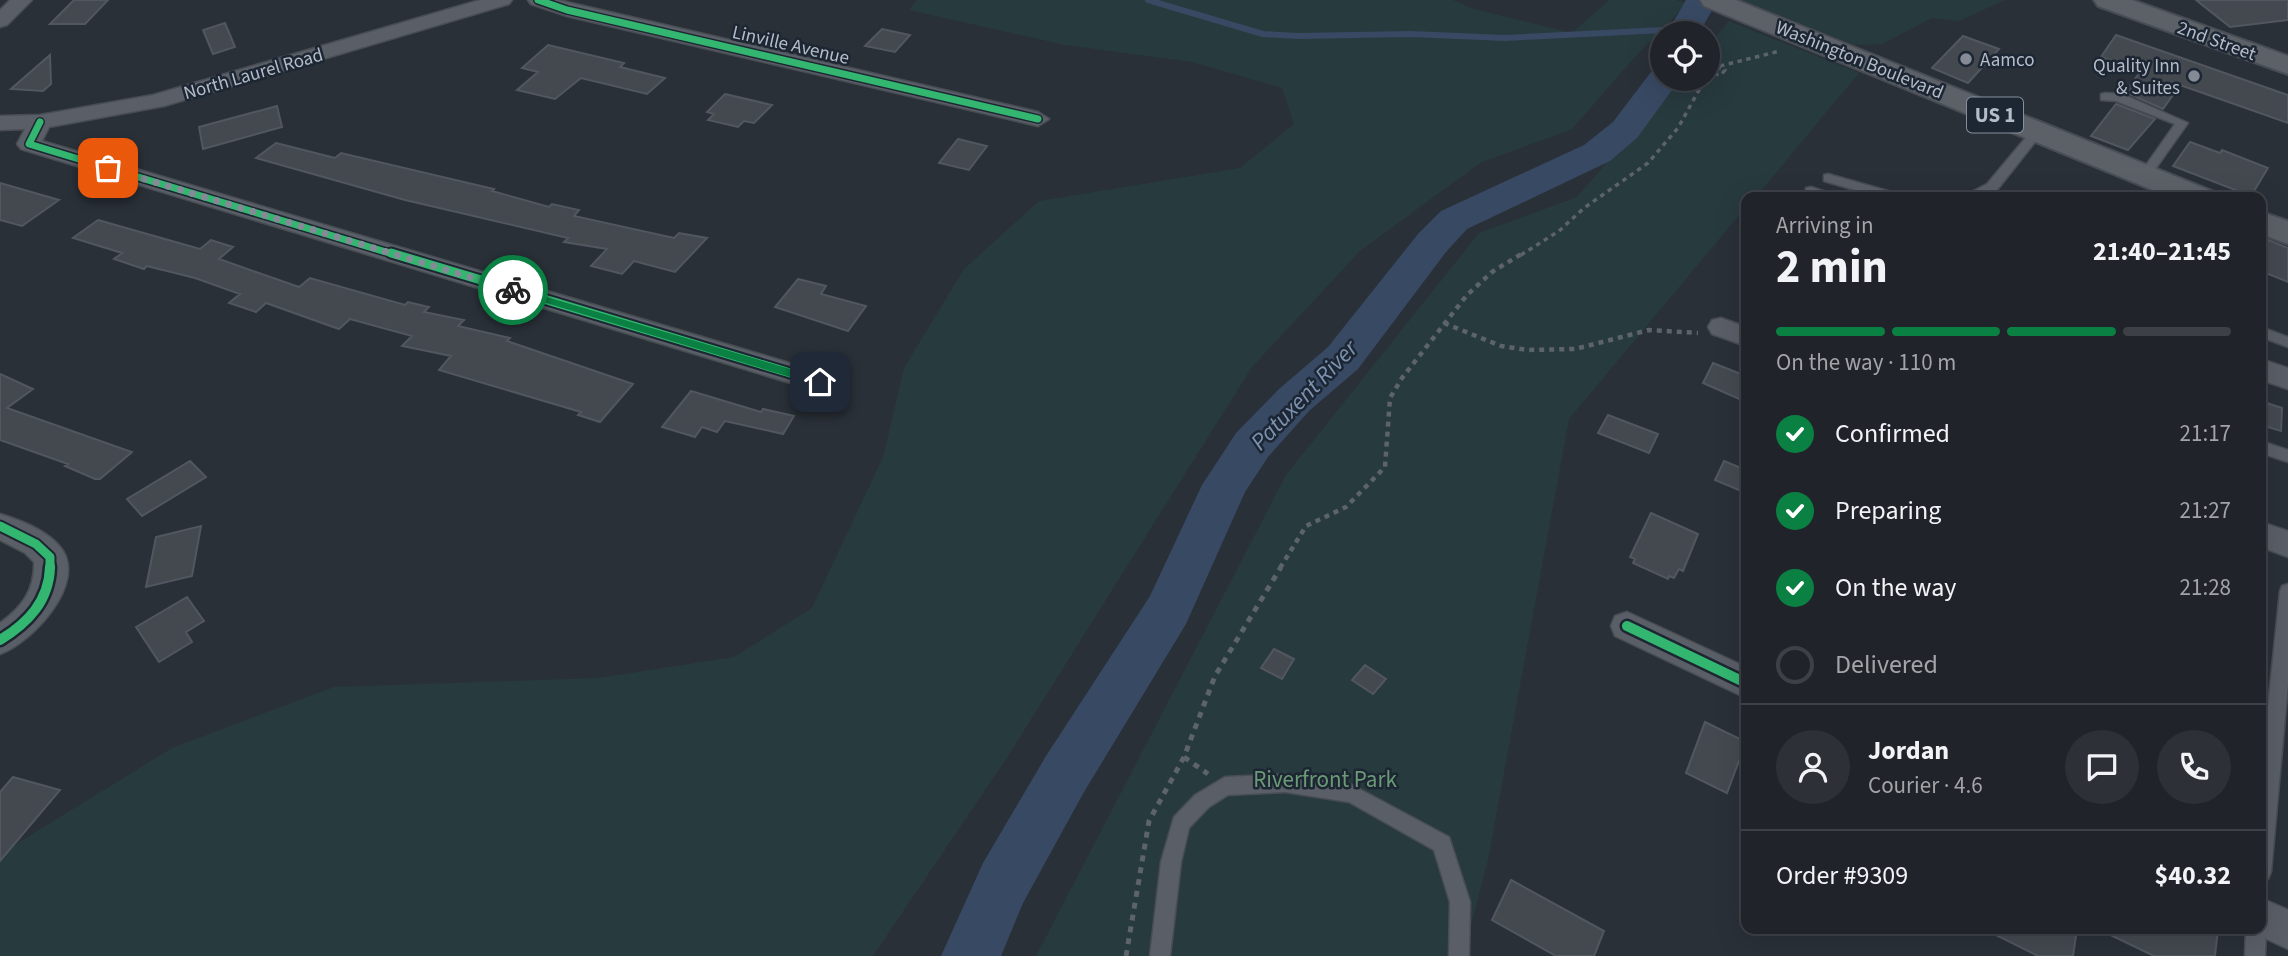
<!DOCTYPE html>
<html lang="en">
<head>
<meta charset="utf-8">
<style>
  :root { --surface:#20242a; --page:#2d3036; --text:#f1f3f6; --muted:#a2a4a8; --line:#3d4147; --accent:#0b8043 }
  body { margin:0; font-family:"Source Sans 3",sans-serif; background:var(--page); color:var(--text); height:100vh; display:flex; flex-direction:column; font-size:26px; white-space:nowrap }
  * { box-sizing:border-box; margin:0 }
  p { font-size:23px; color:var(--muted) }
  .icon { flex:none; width:38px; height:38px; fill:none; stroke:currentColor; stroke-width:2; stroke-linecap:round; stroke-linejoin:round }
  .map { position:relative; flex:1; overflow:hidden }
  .details { position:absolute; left:1741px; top:192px; width:525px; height:742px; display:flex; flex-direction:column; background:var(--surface); border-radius:14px; box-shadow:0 7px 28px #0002,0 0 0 2px var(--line) }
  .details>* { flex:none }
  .tools { position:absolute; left:1650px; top:21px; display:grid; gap:14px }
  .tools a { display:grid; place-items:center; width:70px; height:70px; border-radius:50%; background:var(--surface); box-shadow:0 7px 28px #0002,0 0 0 2px var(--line); font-size:35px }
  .pin { position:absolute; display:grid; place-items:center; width:60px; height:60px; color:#fff; margin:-30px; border-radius:14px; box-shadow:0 4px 10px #0006 }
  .courier { position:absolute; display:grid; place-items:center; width:70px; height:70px; margin:-35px; border:5px solid #0b8043; border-radius:50%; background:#fff; color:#222; box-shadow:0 2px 9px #0007 }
  .summary em { font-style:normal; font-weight:700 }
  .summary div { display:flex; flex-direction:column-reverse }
  .summary { display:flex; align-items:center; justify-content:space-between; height:119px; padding:0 35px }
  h1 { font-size:46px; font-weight:700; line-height:52px }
  .bar { display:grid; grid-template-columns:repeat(4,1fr); gap:10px 7px; align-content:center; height:84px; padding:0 35px }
  .bar i { height:9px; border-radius:5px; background:var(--line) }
  .bar .current { background:var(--accent) }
  .bar p { grid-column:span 4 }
  .line { display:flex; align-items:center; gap:18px; padding:0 35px; border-top:2px solid var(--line) }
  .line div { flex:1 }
  .round { display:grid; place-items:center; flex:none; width:74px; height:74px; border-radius:37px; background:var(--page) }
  ol { padding:0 35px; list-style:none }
  li { display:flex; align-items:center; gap:21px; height:77px }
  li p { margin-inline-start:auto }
  li .icon { padding:7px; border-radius:50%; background:var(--accent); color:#fff; stroke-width:4 }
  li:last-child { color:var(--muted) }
  li i { width:38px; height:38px; border:4px solid var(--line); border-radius:50% }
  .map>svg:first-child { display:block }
  .green { fill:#273a3e }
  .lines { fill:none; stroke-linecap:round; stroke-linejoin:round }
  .stream { stroke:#384963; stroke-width:6 }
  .river { fill:#384963; fill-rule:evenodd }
  .building { fill:#444950; stroke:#52575f; stroke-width:2 }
  .lane-casing { stroke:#484c53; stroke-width:3 }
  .street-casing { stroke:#484c53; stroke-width:3 }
  .primary-casing { stroke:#484c55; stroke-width:4 }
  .path-far2 { stroke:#5d636a; stroke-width:3.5; stroke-dasharray:4.5 4.5; stroke-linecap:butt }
  .path-far1 { stroke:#5d636a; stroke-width:4.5; stroke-dasharray:5 5; stroke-linecap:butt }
  .path { stroke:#5d636a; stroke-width:5; stroke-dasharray:6 6; stroke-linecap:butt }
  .lane { fill:#5a5e66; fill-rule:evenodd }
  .street { fill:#5a5e66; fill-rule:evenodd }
  .primary { fill:#5c6168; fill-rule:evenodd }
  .cycleway-far2-casing { stroke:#1d2633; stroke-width:10 }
  .cycleway-far1-casing { stroke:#1d2633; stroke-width:13 }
  .cycleway-casing { stroke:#1d2633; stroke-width:15 }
  .cycleway-far2 { stroke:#33b770; stroke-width:7 }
  .cycleway-far1 { stroke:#33b770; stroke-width:9 }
  .cycleway { stroke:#33b770; stroke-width:10 }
  .route { fill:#0b8043 }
  .done { stroke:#848b96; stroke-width:7; stroke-dasharray:0 12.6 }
  .poi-dot { fill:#848b96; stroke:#1d2633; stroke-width:2.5 }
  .labels { text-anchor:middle; stroke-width:5; stroke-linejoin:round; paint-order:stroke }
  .far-street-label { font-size:19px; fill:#b4bcc9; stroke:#1d2633 }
  .far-poi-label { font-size:19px; fill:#b4bcc9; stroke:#1d2633; text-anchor:start }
  .shield { fill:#1d2633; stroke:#878f9c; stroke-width:2 }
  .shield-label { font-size:21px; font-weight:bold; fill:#b4bcc9 }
  .park-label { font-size:23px; fill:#6b9a76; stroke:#1d2633 }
  .water-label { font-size:24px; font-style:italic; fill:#7c92b1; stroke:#1d2633 }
</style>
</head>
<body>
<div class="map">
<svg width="2288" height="956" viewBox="0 0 2288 956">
  <rect width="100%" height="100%" fill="#2a3038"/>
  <path class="green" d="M917 0H1453L1474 9 1572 33 1609 0H1677L1687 4 1634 58 1572 129 1480 163 1360 251 1252 367 1008 756 873 956H0V854L172 748 334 687 598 678 734 657 812 608 883 457 904 368 964 269 1039 201 1240 168 1294 124 1282 88 1192 62 1065 45 909 10Z
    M1741 0H2005L1959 21 1932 18 1882 44 1855 45Z
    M1729 21 1859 73 1755 198H1746V207L1569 419 1488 860 1463 956H1036L1286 475 1479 233 1577 197 1679 79H1708V46Z"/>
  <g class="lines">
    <path class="stream" d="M1148 0 1263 34 1299 36 1410 34 1505 38 1684 29"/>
    <path class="river" d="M1686 0H1718L1699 33H1667Z
      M1662 69V79H1680L1637 138 1610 161 1467 229 1446 252 1358 369 1309 411 1268 457 1245 492 1186 624 1084 792 1023 903 1001 956H941L983 863 1046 756 1150 596 1202 485 1236 433 1279 389 1328 347 1418 234 1441 211 1584 145 1613 122 1651 72Z"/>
  </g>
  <path class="building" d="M74 0H108L85 24H50Z
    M2196 0H2288V20L2230 27Z
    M225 23 235 47 213 54 203 30Z
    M882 29 910 35 895 52 865 46Z
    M2116 35 2288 95V123L2180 85 2163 109 2125 92 2141 71 2101 57Z
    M1963 36 1999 49 1968 83 1932 68Z
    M548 45 624 63 620 67 665 78 647 94 581 78 555 99 517 90 538 72 522 68Z
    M50 55 51 84 43 91 11 89Z
    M725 94 772 105 754 123 744 121 738 127 708 120 714 114 707 112Z
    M2116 104 2155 119 2128 150 2091 136Z
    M277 106 282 127 203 149 199 127Z
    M958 139 987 146 969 170 939 163Z
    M2190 142 2220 153 2222 150 2268 168 2251 196 2173 166Z
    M276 143 335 158 341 153 494 189 492 191 549 207 552 204 579 210 574 216 674 238 679 233 707 238 675 272 634 261 622 274 591 266 607 249 564 242 568 238 405 200 256 158Z
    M0 183 59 200 22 226 0 220Z
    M98 220 200 249 211 240 233 247 219 259 299 287 310 278 405 305 408 302 429 307 424 312 464 320 458 326 510 338 507 341 633 384 600 422 578 415 581 412 439 370 451 356 402 346 412 336 350 319 339 329 266 303 256 312 229 303 240 294 195 278 147 266 144 269 114 259 122 253 73 238Z
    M2261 237 2288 248V282L2261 271Z
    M798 279 826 286 821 294 866 306 848 331 775 307Z
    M1713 363 1746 376V402L1703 383Z
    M0 374 33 389 7 408 132 452 100 479H95L65 466 68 464 0 440Z
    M691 391 761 412 763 409 794 416 783 434 725 421 717 432 702 427 695 437 662 427Z
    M2261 401 2282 408 2281 431 2261 425Z
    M1608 415 1658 434 1649 453 1598 433Z
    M190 461 206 477 142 516 127 499Z
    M1724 461 1746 470V493L1715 480Z
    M1651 513 1698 534 1683 571 1679 569 1674 578 1669 576 1668 579 1633 563 1635 559 1630 557Z
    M201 526 192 576 146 587 156 537Z
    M187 597 204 621 186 632 192 642 159 662 136 627Z
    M1274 649 1294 659 1282 679 1261 668Z
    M1365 665 1386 679 1373 694 1352 680Z
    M1705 722 1746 742 1727 793 1686 773Z
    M13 777 60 790 0 861V792Z
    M1511 880 1604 931 1594 956H1556L1492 920Z
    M1984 929H2077L2073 956H2038Z
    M2098 929H2218L2215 956H2154Z"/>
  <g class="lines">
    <defs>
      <path id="lane" d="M2105 93 2122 94 2188 123 2149 178H2141L2139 175 2175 124 2116 101 2101 100V94Z
        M2037 128 2043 132 1997 190 1978 198H1960L1987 184 2033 129Z
        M1828 174 1902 195 1903 198H1882L1824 181V175Z
        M1811 187 1835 195 1836 198H1817L1806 194V188Z
        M2261 327 2288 337V347L2261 337Z
        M2261 441 2288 450V462L2261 453Z
        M2288 584V684L2271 872 2268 879 2261 882V774L2280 591 2282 586Z
        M1285 774 1352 785 1449 837 1470 902 1469 956H1449L1450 902 1434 850 1349 802 1285 792 1228 795 1209 807 1189 828 1181 862 1170 956H1150L1161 862 1174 817 1195 795 1225 777Z
        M2261 921 2266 929 2265 956H2245L2246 929H2261Z"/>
      <path id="street" d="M10 0H32L7 25 0 27V10Z
        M480 0H512L509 4 164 106 49 127 42 141 830 375 834 382 830 389 820 392 21 149 17 144 25 129 0 130V116L40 115 153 95Z
        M528 0H558L1038 112 1049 119 1038 126 567 16 531 4Z
        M1721 318 1746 327V346L1712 334 1708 327 1712 320Z
        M2261 359 2288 368V389L2261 380Z
        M0 514C20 520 48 531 61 548 88 583 32 643 0 654V623C22 607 35 590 34 562L25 553 0 540Z
        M2261 522 2288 531V557L2261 547Z
        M1627 612 1746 667V698L1615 636 1611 626 1615 616Z
        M2261 898 2288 910V949L2247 930 2261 929Z"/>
      <path id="primary" d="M1700 0H1736L2212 191 2217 198H2172L1704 6Z
        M2094 0H2132L2288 56V74L2098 6Z
        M2261 212 2288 221V244L2261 234Z"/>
    </defs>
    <use href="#lane" class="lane-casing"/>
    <use href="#street" class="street-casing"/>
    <use href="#primary" class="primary-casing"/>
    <path class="path-far2" d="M1708 64 1725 70 1721 75 1708 73
      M1720 66 1780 51
      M1521 255 1559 231 1584 208 1648 163 1678 128 1705 79"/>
    <path class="path-far1" d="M1444 323 1501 346 1527 350 1575 349 1649 330 1698 333
      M1280 568 1306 526 1346 507 1385 467 1390 398 1402 378 1467 295 1492 272 1523 253"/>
    <path class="path" d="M1184 757 1208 774
      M1126 956 1149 821 1184 757 1215 676 1281 567"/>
    <use href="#lane" class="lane"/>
    <use href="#street" class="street"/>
    <use href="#primary" class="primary"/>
    <defs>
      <path id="cycleway-far2" d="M538 0 567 10 1038 119
        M40 122 29 144 396 255"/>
      <path id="cycleway-far1" d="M391 253 820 382
        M0 526 36 544 50 557V568"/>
      <path id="cycleway" d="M1627 626 1746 683
        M0 640C28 623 49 601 50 567"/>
    </defs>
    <use href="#cycleway-far2" class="cycleway-far2-casing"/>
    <use href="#cycleway-far1" class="cycleway-far1-casing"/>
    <use href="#cycleway" class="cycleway-casing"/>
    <use href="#cycleway-far2" class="cycleway-far2"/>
    <use href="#cycleway-far1" class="cycleway-far1"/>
    <use href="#cycleway" class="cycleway"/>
  </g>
  <path class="route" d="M513 287 824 379 826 382 820 386 510 292 508 290Z"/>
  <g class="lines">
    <path class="done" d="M108 168 513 290"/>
  </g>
  <g class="poi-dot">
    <circle cx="1966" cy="59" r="7"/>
    <circle cx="2194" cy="76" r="7"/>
  </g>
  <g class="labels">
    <g class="far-street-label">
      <text transform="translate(2217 40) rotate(20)" y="7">2nd Street</text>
      <text transform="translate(791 44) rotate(13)" y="7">Linville Avenue</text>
      <text transform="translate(1860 59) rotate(22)" y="7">Washington Boulevard</text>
      <text transform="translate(253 73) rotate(-16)" y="7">North Laurel Road</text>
    </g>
    <g class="far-poi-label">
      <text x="1980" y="66">Aamco</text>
      <text x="2180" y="72" text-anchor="end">Quality Inn<tspan x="2180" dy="22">&amp; Suites</tspan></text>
    </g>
    <rect class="shield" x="1967" y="97.5" width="56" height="35" rx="5"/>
    <g class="shield-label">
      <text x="1995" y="122">US 1</text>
    </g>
    <g class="park-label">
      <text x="1325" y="787">Riverfront Park</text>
    </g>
    <g class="water-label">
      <text transform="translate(1304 395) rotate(-46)" y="8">Patuxent River</text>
    </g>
  </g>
</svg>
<div class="tools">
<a><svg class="icon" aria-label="locate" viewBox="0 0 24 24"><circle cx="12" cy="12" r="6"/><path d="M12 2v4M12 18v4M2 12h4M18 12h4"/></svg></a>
</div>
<div class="pin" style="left:108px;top:168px;background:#ea580c"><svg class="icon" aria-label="bag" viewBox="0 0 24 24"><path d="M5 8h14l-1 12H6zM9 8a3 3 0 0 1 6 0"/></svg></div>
<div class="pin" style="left:820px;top:382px;background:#1f2937"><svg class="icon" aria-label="home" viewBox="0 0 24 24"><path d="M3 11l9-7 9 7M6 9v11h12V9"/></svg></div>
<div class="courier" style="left:513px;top:290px"><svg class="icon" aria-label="bike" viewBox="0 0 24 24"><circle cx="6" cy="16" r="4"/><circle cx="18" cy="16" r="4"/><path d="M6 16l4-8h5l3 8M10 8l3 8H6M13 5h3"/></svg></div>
<section class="details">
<div class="summary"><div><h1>2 min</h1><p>Arriving in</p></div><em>21:40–21:45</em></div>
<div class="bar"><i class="current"></i><i class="current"></i><i class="current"></i><i></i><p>On the way · 110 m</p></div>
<ol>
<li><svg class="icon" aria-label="check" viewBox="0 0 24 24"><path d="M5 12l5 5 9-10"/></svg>Confirmed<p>21:17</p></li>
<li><svg class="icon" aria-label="check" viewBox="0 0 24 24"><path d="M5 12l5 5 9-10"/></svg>Preparing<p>21:27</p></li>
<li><svg class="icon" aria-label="check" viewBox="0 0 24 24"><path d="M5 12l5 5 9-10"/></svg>On the way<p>21:28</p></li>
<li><i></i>Delivered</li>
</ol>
<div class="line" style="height:126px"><a class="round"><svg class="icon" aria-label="person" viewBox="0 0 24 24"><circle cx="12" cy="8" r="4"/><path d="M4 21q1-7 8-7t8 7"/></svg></a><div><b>Jordan</b><p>Courier · 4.6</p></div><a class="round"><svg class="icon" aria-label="chat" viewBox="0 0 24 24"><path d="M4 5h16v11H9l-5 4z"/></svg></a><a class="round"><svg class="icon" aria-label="phone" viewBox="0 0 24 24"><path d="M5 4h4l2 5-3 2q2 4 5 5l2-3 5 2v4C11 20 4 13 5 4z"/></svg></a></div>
<div class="line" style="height:91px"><div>Order #9309</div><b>$40.32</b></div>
</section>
</div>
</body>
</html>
